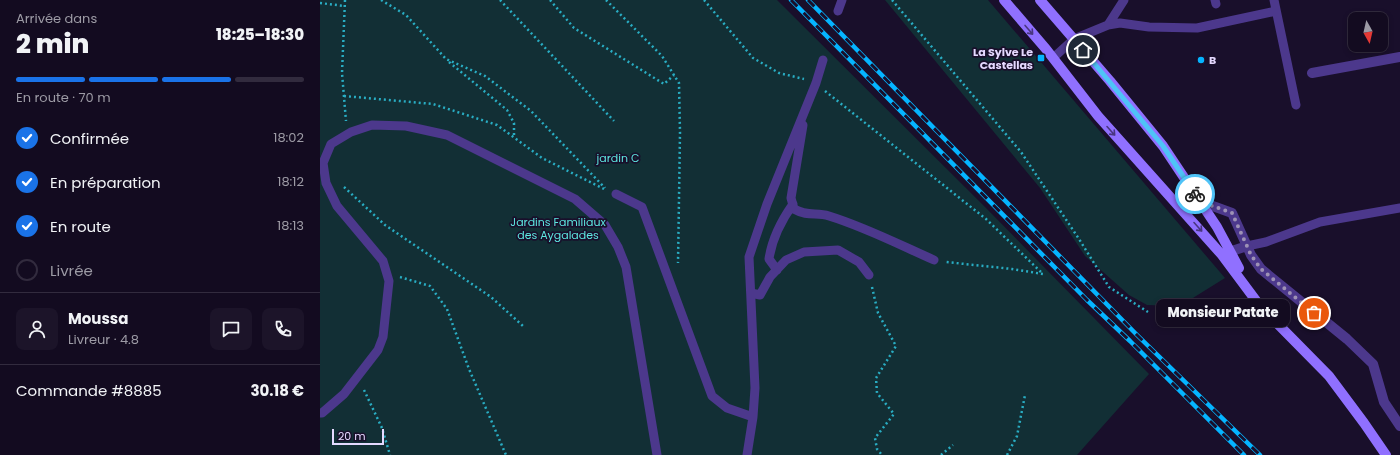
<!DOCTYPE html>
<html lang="fr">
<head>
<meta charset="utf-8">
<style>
  :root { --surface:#130b20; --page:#1c1429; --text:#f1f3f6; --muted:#9d9ba5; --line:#322b3e; --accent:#1a73e8 }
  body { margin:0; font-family:Poppins,sans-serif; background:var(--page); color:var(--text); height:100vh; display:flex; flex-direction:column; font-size:15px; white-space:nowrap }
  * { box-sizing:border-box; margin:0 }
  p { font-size:13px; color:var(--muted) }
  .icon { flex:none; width:22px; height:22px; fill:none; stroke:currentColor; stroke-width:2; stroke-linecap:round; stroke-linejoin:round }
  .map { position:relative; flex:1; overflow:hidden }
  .side { display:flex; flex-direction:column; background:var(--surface); width:320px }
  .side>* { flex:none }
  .needle { width:26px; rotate:172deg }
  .controls { position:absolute; left:1028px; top:12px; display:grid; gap:8px }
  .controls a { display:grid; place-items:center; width:40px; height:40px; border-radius:8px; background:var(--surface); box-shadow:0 2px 6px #0003,0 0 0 1px var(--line); font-size:20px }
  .scale { position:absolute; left:12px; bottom:10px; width:52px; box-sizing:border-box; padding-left:4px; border:2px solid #e5d9ff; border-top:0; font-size:11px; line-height:14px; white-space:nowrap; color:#e5d9ff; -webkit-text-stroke:3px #190f2b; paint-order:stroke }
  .pin { position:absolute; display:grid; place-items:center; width:34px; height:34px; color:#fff; margin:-17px; border:2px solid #fff; border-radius:50%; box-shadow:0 1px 4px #0007 }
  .courier { position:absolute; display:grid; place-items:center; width:40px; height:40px; margin:-20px; border:3px solid #4fc3f7; border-radius:50%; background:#fff; color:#222; box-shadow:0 1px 5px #0007 }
  .bubble { position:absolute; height:28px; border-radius:8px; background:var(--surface); box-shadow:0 2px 6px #0003,0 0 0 1px var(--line); font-size:13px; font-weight:800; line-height:28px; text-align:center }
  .overview em { font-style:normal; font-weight:800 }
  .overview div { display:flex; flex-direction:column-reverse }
  .overview { display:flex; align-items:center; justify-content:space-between; height:68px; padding:0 16px }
  h1 { font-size:26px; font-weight:800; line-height:30px }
  .bar { display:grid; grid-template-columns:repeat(4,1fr); gap:6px 4px; align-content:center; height:48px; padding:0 16px }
  .bar i { height:5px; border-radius:3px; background:var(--line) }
  .bar .on { background:var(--accent) }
  .bar p { grid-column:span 4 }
  .line { display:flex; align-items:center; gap:10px; padding:0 16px; border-top:1px solid var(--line) }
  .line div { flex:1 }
  .round { display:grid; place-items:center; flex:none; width:42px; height:42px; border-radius:8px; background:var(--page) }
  ol { padding:0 16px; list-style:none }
  li { display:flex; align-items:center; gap:12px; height:44px }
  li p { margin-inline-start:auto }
  li .icon { padding:4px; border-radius:50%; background:var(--accent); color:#fff; stroke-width:4 }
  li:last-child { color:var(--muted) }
  li i { width:22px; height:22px; border:2px solid var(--line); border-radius:50% }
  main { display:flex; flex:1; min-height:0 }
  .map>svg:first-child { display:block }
  .green { fill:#122f35 }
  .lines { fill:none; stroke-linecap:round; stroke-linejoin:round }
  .path { stroke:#29adc3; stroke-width:2.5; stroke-dasharray:2 3; stroke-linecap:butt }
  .service { stroke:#4c388c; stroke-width:9 }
  .minor { stroke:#4c388c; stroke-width:10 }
  .secondary { stroke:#9070ff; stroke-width:10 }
  .rail-casing { stroke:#05b4ff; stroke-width:4.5 }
  .rail { stroke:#190f2b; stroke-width:3; stroke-dasharray:9; stroke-linecap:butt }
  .oneway { stroke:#493680 }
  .done { stroke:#9e92b5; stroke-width:4; stroke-dasharray:0 7.2 }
  .route { stroke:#4fc3f7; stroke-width:5 }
  .poi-dot { fill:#05b4ff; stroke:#190f2b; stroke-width:1.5 }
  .labels { text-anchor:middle; stroke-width:3.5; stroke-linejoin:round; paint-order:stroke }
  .poi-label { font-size:11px; font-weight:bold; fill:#e5d9ff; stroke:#190f2b; text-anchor:end }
  .park-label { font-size:11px; fill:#5de7e0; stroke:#190f2b }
</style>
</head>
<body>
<main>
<section class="side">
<div class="overview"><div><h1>2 min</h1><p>Arrivée dans</p></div><em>18:25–18:30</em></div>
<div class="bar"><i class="on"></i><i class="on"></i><i class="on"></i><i></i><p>En route · 70 m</p></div>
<ol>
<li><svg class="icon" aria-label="check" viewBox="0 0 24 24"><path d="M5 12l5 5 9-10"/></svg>Confirmée<p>18:02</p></li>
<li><svg class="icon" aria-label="check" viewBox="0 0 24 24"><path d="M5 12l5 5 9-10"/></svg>En préparation<p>18:12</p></li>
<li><svg class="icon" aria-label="check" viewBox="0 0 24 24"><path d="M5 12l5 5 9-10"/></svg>En route<p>18:13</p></li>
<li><i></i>Livrée</li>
</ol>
<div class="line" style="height:72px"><a class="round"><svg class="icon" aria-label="person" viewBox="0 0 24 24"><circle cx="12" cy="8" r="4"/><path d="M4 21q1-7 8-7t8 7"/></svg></a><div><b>Moussa</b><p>Livreur · 4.8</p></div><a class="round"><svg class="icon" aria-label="chat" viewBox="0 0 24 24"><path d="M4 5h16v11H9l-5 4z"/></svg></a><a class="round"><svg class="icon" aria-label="phone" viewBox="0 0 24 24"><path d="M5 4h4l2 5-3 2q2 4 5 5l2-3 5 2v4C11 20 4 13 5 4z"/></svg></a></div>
<div class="line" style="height:52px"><div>Commande #8885</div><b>30.18 €</b></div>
</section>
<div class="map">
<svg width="1080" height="455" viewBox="0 0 1080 455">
  <rect width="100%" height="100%" fill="#190f2b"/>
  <path class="green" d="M0 0H457L665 207 829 374 757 455H0Z
    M565 0H668L905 278 860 306 827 305 809 295 765 256 720 188Z"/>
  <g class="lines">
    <path class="path" d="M25 0 22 73 26 121
      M61 0 86 15 126 59 165 76 211 111 285 188
      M180 0 294 121
      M230 0 254 28 344 84 354 75
      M286 0 342 56 359 83 360 132 358 263
      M384 0 433 58 459 73 484 79
      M572 0 701 152 759 239 789 287 828 312
      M0 3 24 6
      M129 62 187 110 194 123V138
      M505 91 666 219 723 274 692 269 626 262
      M24 96 113 104 177 125 222 158 284 189
      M24 187 65 225 171 297 203 326
      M80 277 110 286 127 309 149 369 186 455
      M552 287 558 313 576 346 556 378 557 393 574 414 555 438 557 449 562 455
      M44 390 62 428 70 455
      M621 455 633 445
      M687 455 697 436 705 395"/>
    <path class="service" d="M895 0 896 4
      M954 0 976 105
      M518 11 522 0
      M788 25 804 0
      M733 58 754 39 788 25 800 23 829 27 877 28 956 11
      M483 125 471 198 474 209C488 217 496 212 509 216 545 227 580 245 614 260
      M296 194 322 207 392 396 407 408 433 417
      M927 246 946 242 1000 222 1080 208
      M457 270 449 259C452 238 461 221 473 204
      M431 293 440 295 450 277 466 260 484 252 518 250 539 262 549 275
      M0 413H2L24 394 58 350 63 337 69 281 63 261 17 206 6 183 3 163 11 144 31 132 52 125 86 126 127 135 255 199 285 225 298 247 306 267 337 455
      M427 455 433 417 435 388 429 257 447 204 496 83 503 60"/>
    <path class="minor" d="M992 73 1080 57
      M879 201 912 213 931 255 941 269 1027 339 1053 364 1064 402 1080 426
      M903 254 927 246"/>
    <path class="secondary" d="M684 0 726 49 778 116 902 255 940 306 1009 376 1044 423 1066 455
      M720 0 790 81 843 146 897 227 919 268"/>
    <defs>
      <path id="rail" d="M471 0 767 300 810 341 924 455
        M488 0 817 335 940 455"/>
    </defs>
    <use href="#rail" class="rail-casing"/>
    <use href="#rail" class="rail"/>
  </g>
  <defs><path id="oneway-shaft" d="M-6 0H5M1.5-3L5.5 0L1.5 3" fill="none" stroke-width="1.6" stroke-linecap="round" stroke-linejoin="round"/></defs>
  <g class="oneway">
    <use href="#oneway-shaft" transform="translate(709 30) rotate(49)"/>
    <use href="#oneway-shaft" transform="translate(791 131) rotate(48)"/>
    <use href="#oneway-shaft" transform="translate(878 227) rotate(48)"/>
  </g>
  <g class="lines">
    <path class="done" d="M875 194 879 201 912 213 931 255 941 269 994 313"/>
    <path class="route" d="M763 50 843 146 875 194"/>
  </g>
  <g class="poi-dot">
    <rect x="717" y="54" width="8" height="8" rx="2"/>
    <circle cx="881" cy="60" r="4"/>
  </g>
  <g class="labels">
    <g class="poi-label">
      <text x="713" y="56">La Sylve Le<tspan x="713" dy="13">Castellas</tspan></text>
      <text x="889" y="64" text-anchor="start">B</text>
    </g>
    <g class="park-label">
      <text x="298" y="162">jardin C</text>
      <text x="238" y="226">Jardins Familiaux<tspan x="238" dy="13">des Aygalades</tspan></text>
    </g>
  </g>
</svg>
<div class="controls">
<a><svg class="needle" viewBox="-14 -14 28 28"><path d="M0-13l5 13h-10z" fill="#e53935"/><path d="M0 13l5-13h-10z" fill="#9d9ba5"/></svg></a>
</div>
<div class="scale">20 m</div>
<div class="pin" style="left:994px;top:313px;background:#ea580c"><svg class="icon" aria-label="bag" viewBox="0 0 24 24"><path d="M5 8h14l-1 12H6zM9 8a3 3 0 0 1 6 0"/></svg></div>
<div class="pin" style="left:763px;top:50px;background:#1f2937"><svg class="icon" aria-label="home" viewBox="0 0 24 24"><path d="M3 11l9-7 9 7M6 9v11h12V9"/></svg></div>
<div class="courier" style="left:875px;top:194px"><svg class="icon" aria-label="bike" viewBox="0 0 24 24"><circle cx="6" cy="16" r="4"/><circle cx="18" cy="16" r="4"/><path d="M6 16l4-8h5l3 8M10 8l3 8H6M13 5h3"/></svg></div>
<div class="bubble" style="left:836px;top:299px;width:134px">Monsieur Patate</div>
</div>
</main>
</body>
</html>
